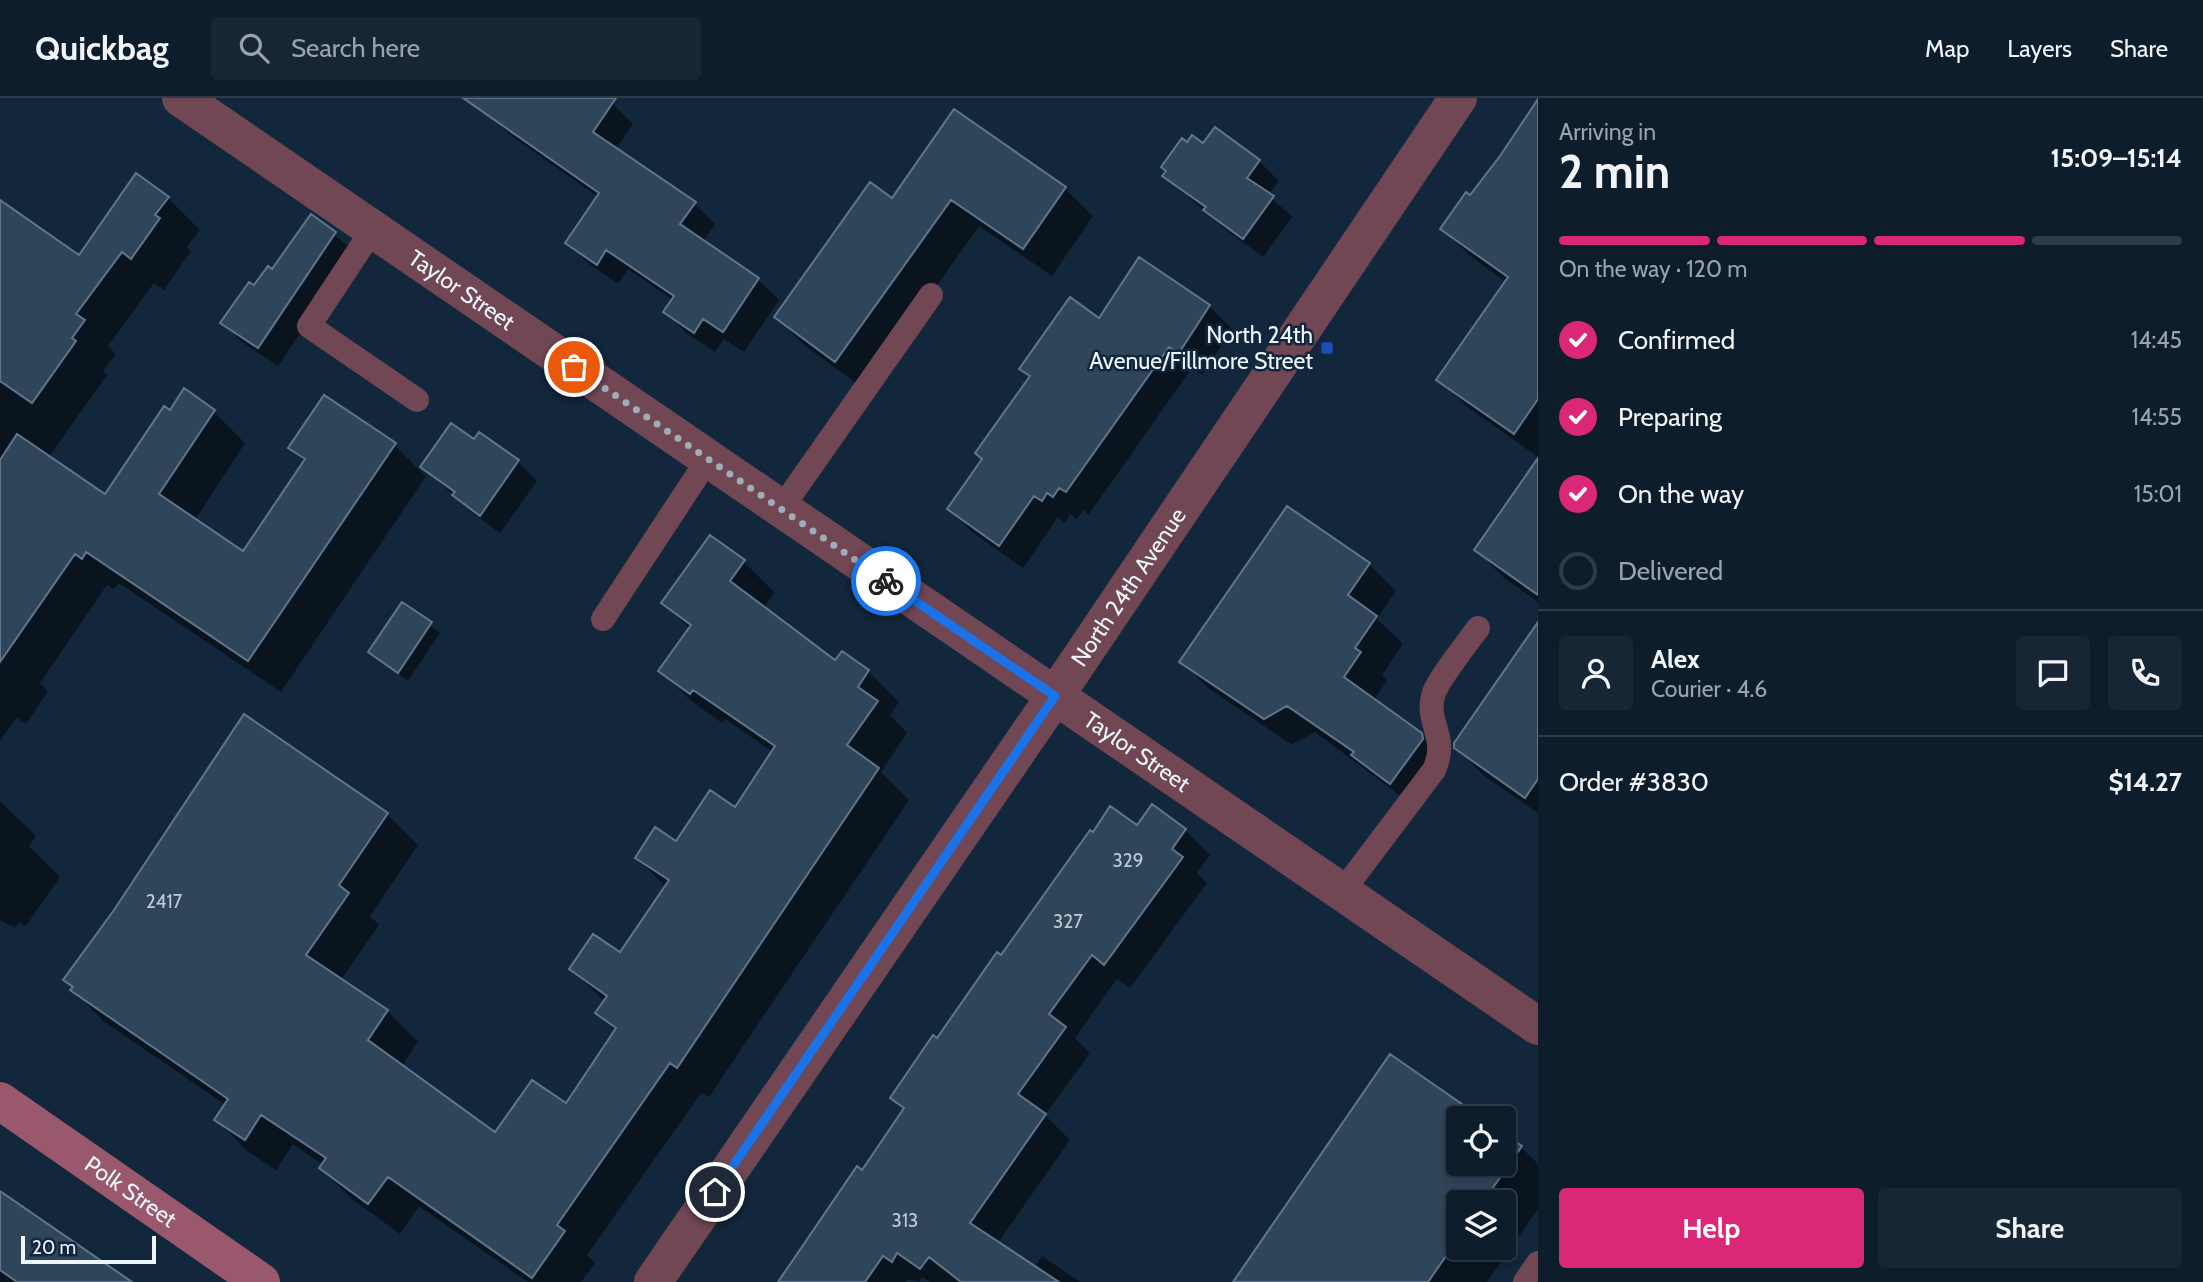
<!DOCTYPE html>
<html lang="en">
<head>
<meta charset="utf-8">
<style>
  :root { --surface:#0e1d2c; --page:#172634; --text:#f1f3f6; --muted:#9ba2a9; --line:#2e3b48; --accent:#db2777 }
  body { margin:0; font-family:Cabin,sans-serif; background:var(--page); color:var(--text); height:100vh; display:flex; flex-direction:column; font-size:26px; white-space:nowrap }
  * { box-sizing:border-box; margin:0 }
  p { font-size:23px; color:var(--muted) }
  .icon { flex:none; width:38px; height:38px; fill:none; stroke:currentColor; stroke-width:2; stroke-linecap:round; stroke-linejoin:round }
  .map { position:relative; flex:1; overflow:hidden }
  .panel { display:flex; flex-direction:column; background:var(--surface); width:665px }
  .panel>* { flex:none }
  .tools { position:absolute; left:1446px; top:1008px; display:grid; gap:14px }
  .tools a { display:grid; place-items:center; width:70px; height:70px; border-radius:7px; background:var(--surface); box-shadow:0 4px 10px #0003,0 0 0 2px var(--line); font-size:35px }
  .scale { position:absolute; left:21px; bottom:18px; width:135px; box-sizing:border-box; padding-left:7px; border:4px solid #edf5fd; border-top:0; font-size:19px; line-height:24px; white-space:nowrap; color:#edf5fd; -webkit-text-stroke:5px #12273b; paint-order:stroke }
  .pin { position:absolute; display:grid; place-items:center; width:60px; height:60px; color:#fff; margin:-30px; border:4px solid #fff; border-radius:50%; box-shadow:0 2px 7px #0007 }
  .courier { position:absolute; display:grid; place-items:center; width:70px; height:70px; margin:-35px; border:5px solid #1a73e8; border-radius:50%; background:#fff; color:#222; box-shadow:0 2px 9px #0007 }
  .head em { font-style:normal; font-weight:700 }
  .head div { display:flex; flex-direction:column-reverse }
  .head { display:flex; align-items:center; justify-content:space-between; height:119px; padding:0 21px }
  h1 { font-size:46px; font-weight:700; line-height:52px }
  .bar { display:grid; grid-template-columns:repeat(4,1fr); gap:10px 7px; align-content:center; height:84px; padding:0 21px }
  .bar i { height:9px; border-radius:5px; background:var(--line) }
  .bar .active { background:var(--accent) }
  .bar p { grid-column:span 4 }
  .line { display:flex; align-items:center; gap:18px; padding:0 21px; border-top:2px solid var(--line) }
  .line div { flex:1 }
  .round { display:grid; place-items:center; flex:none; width:74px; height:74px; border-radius:7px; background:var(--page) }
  ol { padding:0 21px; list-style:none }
  li { display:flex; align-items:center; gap:21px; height:77px }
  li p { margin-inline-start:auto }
  li .icon { padding:7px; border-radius:50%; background:var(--accent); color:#fff; stroke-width:4 }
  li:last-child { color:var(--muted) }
  li i { width:38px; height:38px; border:4px solid var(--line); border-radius:50% }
  .primary-button { display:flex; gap:14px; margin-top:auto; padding:14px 21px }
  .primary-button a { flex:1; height:80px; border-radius:7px; background:var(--accent); color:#fff; font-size:28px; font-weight:700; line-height:80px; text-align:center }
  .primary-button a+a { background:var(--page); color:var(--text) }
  header { display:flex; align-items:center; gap:42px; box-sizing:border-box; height:98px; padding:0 35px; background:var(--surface); border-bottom:2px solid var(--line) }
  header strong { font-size:33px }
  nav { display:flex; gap:38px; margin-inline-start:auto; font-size:24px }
  .search { width:490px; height:63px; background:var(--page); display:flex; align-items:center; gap:18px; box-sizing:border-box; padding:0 24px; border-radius:7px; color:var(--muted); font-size:26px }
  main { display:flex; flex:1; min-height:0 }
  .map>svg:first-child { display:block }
  .shadow { fill:#0007; fill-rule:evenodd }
  .building { fill:#2f455a; stroke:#5f768d; stroke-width:2 }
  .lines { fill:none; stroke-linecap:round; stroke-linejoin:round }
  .service { stroke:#714754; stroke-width:24 }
  .minor { stroke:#714754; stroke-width:38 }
  .tertiary { stroke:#714754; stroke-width:38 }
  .secondary { stroke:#9a586d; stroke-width:38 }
  .done { stroke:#a0adb9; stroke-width:7; stroke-dasharray:0 12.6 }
  .route { stroke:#1a73e8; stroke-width:9 }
  .transit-dot { fill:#1a4fb4; stroke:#12273b; stroke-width:2.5 }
  .labels { text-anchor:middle; stroke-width:5; stroke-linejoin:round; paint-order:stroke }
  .number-label { font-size:19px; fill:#bec9d4 }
  .street-label { font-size:23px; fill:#edf5fd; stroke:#12273b }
  .poi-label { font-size:23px; fill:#edf5fd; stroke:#12273b; text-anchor:end }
</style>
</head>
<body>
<header>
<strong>Quickbag</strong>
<div class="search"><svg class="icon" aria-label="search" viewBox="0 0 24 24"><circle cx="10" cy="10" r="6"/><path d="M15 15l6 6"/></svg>Search here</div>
<nav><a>Map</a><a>Layers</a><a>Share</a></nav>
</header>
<main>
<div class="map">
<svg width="1538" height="1184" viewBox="0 0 1538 1184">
  <rect width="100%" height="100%" fill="#12273b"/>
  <path class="shadow" d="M471 0H617L613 6 633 26 615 52 695 106 715 126 703 144 758 182 779 202 744 254 724 241 715 254 686 235 666 214 673 202 628 171 618 186 588 165 567 144 598 99 509 36Z
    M1538 4V359L1466 308 1439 281 1506 184 1470 158 1443 131 1501 59Z
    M954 14 1065 91 1093 118 1052 178 979 128 864 291 804 247 776 219 893 103Z
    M1215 31 1259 63 1279 83 1268 97 1292 119 1263 159 1225 131 1165 78 1188 46 1203 48ZM1184 91 1214 112 1212 115 1184 95Z
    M168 100 200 132 187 149 191 153 164 192 154 185 108 248 116 256 103 273 107 277 49 359 105 398 170 315 213 313 245 345 195 422 244 455 305 364 291 350 394 347 426 378 281 594 119 485 114 491 107 487 40 585 48 593 26 626 16 620 0 643V104L80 159Z
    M312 118 355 154 278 268 242 244 223 225 272 173Z
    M1209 208 1232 231 1202 277 1192 270 1089 416 1083 412 1077 421 1070 416 1065 425 1058 419 1023 470 972 434 949 411 984 362 1031 280 1021 271 1099 222Z
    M479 336 518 364 537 383 500 435 474 416 422 368 475 343Z
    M1538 363V504L1503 479 1476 452Z
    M710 439 744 464 775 495 763 510 836 564 868 573 899 604 890 617 907 635 881 674 909 702 709 999 701 995 587 1157 595 1165 581 1184H528L419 1108 400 1136 352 1101 321 1070 323 1067 293 1046 276 1072 247 1053 217 1022 226 1007 103 923 65 882 115 813 245 619 387 716 418 747 370 818 379 827 341 882 387 913 418 944 402 968 496 1037 566 1008 616 934 597 915 605 904 571 871 620 856 666 789 637 760 676 745 736 711 773 654 725 621 722 625 691 603 660 572 690 531 663 505Z
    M1369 466 1396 493 1377 521 1403 546 1382 577 1387 583 1373 603 1421 638 1449 668 1418 711 1315 634 1292 647 1208 590 1181 563Z
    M403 506 440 535 408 583 370 554Z
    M1538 527V715L1483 677 1456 649Z
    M0 703 36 738 29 748 60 779 26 828 19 824 15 830 0 822Z
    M1152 709 1185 732 1210 757 1197 775 1207 785 1130 890 1117 881 1075 940 1090 955 1045 1017 1070 1042 997 1146 1030 1176 1042 1158 1080 1184H930L922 1179 919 1184 908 1181 906 1184H780L904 1012 892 1000 1002 859 1137 729Z
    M1390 959 1479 1020H1458V1066H1503L1521 1049 1538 1066V1111L1487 1184H1235ZM1458 1104H1503V1150H1458Z
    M0 1094 132 1184H0Z"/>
  <path class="building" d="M463 0H616L593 34 696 104 680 126 759 180 723 234 703 221 694 235 663 214 674 198 606 152 597 167 565 145 599 95Z
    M1538 1V301L1514 336 1436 282 1508 179 1440 131 1466 94 1470 97 1500 58Z
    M954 11 1066 89 1023 151 951 102 835 264 774 219 870 84 892 100Z
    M1215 29 1260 62 1247 80 1274 98 1243 141 1203 112 1206 109 1162 78 1166 73 1161 69 1182 40 1187 44 1192 37 1203 45Z
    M136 75 169 99 155 117 160 120 131 161 122 154 76 216 85 222 72 240 76 243 32 305 0 283V102L79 157Z
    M311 116 336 134 258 250 220 225 249 184 254 187 268 168 272 171Z
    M1139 159 1210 207 1179 255 1169 249 1066 394 1059 390 1053 399 1047 395 1042 403 1034 398 999 448 947 411 982 361 975 355 1030 278 1019 271 1070 199 1099 220Z
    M184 290 215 312 159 396 243 453 305 361 288 350 324 297 396 345 248 563 86 454 82 461 75 456 0 564V362L17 336 105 396 164 308 170 312Z
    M451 325 474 341 479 334 519 362 480 418 452 397 455 394 420 369Z
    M1538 360V497L1474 452Z
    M1287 408 1370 465 1348 497 1377 518 1355 550 1361 554 1344 579 1422 635 1423 641 1390 686 1351 657 1354 654 1287 608 1264 621 1179 564Z
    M710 437 745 462 730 483 835 562 842 553 869 572 858 589 878 603 847 647 879 670 677 970 670 965 557 1127 565 1133 532 1180 388 1079 368 1106 319 1070 326 1060 261 1017 245 1042 214 1022 228 1001 70 892 73 889 63 882 114 812 244 616 388 715 339 787 349 795 306 857 388 912 368 942 495 1034 532 982 566 1005 616 930 595 915 607 898 569 871 593 836 620 854 669 782 635 760 655 729 676 743 710 692 735 709 775 648 693 592 690 596 658 573 691 527 661 505Z
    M402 504 432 524 398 575 368 554Z
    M1538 524V681L1525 700 1454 650V645Z
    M1152 706 1186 731 1172 751 1183 759 1104 867 1092 857 1049 916 1066 929 1018 996 1046 1016 970 1125 1059 1184H961L929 1159 920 1171 897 1155 892 1164 883 1158 865 1184H778L857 1068 862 1072 904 1010 890 1000 933 937 937 940 997 854 1001 857 1090 732 1093 734 1110 708 1137 727Z
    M1390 956 1482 1020H1458V1066H1503V1035L1522 1048 1483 1104H1458V1141L1428 1184H1233Z
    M0 1093 132 1184H17L0 1172Z"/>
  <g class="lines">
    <path class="service" d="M373 131 309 228 417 302
      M781 411 931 197
      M603 521 708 361
      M1342 794 1434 672C1449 639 1426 626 1433 598 1436 584 1468 544 1478 530
      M1525 1184 1538 1165"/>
    <path class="minor" id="s1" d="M181 0 1538 928"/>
    <path class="tertiary" id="s2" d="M653 1184 1055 598 1458 0"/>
    <path class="secondary" id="s3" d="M0 1003 261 1184"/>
  </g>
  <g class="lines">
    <path class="done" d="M574 269 886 483"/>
    <path class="route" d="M715 1094 1055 598 886 483"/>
  </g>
  <rect class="transit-dot" x="1320" y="243" width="14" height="14" rx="3.5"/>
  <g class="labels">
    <g class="number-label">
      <text x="1128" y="769">329</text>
      <text x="164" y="810">2417</text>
      <text x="1068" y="830">327</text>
      <text x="905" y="1129">313</text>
    </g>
    <g class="street-label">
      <text dy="8" stroke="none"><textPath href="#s1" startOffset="340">Taylor Street</textPath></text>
      <text dy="8" stroke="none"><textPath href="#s2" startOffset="842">North 24th Avenue</textPath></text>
      <text dy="8" stroke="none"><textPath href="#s1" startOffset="1158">Taylor Street</textPath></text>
      <text dy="8" stroke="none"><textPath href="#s3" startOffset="159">Polk Street</textPath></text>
    </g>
    <g class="poi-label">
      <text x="1313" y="245">North 24th<tspan x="1313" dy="26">Avenue/Fillmore Street</tspan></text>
    </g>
  </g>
</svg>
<div class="tools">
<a><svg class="icon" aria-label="locate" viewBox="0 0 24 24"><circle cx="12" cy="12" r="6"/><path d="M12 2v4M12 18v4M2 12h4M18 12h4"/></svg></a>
<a><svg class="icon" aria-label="layers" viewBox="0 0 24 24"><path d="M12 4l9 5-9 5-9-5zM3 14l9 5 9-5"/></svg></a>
</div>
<div class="scale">20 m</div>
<div class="pin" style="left:574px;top:269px;background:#ea580c"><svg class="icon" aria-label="bag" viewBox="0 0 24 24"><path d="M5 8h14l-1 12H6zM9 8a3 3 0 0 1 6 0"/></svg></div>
<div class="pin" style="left:715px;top:1094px;background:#1f2937"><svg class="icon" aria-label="home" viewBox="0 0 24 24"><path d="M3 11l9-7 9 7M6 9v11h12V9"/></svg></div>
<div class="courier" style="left:886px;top:483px"><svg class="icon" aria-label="bike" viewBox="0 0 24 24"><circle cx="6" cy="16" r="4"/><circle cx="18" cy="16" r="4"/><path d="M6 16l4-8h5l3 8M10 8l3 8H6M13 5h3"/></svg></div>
</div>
<section class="panel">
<div class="head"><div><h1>2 min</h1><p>Arriving in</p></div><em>15:09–15:14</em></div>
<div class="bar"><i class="active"></i><i class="active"></i><i class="active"></i><i></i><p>On the way · 120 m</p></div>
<ol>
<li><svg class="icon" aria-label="check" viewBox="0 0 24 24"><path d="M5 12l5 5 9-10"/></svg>Confirmed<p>14:45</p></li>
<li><svg class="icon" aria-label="check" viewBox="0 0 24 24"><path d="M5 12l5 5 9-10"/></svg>Preparing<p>14:55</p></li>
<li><svg class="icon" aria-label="check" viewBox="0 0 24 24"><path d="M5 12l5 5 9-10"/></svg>On the way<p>15:01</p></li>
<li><i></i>Delivered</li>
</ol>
<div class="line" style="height:126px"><a class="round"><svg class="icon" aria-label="person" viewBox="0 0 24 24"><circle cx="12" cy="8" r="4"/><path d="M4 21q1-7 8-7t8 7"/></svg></a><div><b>Alex</b><p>Courier · 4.6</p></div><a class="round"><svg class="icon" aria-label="chat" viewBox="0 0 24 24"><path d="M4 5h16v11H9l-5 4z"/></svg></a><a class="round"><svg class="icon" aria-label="phone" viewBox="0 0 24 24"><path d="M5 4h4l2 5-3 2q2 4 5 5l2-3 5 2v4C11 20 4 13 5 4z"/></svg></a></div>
<div class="line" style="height:91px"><div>Order #3830</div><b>$14.27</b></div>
<div class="primary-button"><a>Help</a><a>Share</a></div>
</section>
</main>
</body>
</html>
